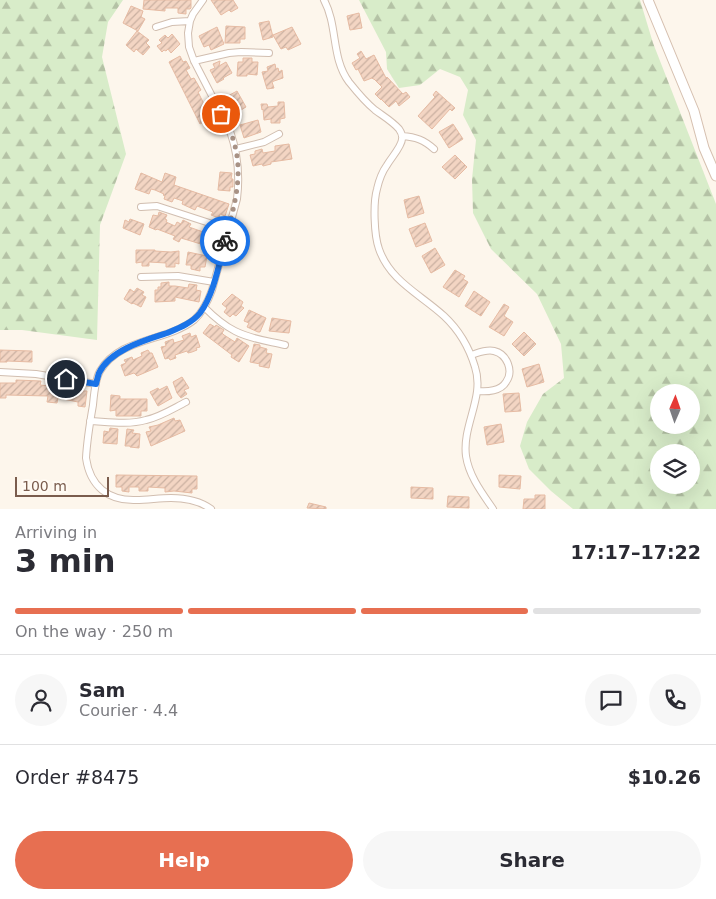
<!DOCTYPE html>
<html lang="en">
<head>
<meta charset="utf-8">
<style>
  :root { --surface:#fff; --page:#f7f7f7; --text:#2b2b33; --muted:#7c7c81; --line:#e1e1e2; --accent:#e76f51 }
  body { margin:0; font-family:"DejaVu Sans",sans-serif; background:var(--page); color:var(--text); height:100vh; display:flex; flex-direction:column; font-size:19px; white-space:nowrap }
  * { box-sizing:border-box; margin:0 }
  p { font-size:16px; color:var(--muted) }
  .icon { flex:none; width:28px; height:28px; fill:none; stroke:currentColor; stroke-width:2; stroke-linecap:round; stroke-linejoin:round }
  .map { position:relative; height:509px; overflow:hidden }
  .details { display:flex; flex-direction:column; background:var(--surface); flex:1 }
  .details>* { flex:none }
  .needle { width:32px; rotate:2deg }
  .buttons { position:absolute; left:650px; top:384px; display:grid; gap:10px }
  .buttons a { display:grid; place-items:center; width:50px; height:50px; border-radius:50%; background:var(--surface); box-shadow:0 5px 20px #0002; font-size:25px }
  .scale { position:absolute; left:15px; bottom:12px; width:94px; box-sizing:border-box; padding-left:5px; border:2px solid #7a5c4d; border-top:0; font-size:14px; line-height:18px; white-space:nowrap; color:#7a5c4d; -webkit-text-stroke:4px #fffaf3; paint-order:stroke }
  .pin { position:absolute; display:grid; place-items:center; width:42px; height:42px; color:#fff; margin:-21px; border:2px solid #fff; border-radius:50%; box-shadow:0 1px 5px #0007 }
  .courier { position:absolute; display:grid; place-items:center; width:50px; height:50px; margin:-25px; border:4px solid #1a73e8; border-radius:50%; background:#fff; color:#222; box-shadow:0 1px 6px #0007 }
  .head em { font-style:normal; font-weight:700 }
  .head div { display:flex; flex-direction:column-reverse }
  .head { display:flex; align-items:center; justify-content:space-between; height:85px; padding:0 15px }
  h1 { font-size:32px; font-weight:700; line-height:38px }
  .bar { display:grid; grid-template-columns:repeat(4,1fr); gap:8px 5px; align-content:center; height:60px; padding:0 15px }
  .bar i { height:6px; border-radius:4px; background:var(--line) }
  .bar .on { background:var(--accent) }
  .bar p { grid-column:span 4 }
  .line { display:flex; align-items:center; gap:12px; padding:0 15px; border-top:1px solid var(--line) }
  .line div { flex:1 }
  .round { display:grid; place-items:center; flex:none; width:52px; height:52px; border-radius:26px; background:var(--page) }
  .button { display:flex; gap:10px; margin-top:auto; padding:10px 15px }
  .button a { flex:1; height:58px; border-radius:30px; background:var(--accent); color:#fff; font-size:20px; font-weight:700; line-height:58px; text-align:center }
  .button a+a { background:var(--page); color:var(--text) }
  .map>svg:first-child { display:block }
  .forest { fill:url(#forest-firs); fill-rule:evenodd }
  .building { fill:url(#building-hatch); stroke:#e6bba3 }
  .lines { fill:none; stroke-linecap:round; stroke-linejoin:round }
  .street-casing { stroke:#d1beb0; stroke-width:8 }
  .secondary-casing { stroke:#d6c0b0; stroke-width:11 }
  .street { stroke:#fff; stroke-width:6 }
  .secondary { stroke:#fff; stroke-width:9 }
  .done { stroke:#a89285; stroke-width:5; stroke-dasharray:0 9 }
  .route { stroke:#1a73e8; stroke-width:6 }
</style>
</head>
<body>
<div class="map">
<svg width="716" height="509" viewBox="0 0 716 509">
  <defs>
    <pattern id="forest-firs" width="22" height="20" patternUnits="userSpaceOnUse" patternTransform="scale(1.25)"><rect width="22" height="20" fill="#d8ecc9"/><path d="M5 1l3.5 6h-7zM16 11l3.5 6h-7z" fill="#b4c2a5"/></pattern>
    <pattern id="building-hatch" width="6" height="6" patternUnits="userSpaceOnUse" patternTransform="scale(1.25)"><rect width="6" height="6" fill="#f3d5c3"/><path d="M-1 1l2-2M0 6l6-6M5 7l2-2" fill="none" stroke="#cab0a1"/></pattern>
  </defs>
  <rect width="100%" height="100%" fill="#fdf6ec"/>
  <path class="forest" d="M0 0H123L108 22 102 57 126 154 100 225 97 340 22 330H0Z
    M359 0H640L653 43 716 204V509H573L551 491 529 469 520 446 527 422 543 394 564 378 561 344 537 294 491 249 473 213 472 179 476 140 463 115 468 90 460 77 440 69 420 85 399 88 387 69 386 52ZM659 392H691V425H659ZM659 452H691V485H659Z"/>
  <path class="building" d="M144 0H191V8L190 9H186V14L178 13V8H165V11L143 9Z
    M211 0H233L238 8 231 12 229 10 221 15Z
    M131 6 143 11 141 17 145 19 138 31 123 23Z
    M359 13 362 28 350 30 347 16Z
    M269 21 273 37 263 40 259 23Z
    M226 26 245 27V39H240V43H225Z
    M217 27 224 44 211 50 209 45 204 47 199 36Z
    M292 27 301 44 288 50 286 47 281 49 273 35Z
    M137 31 149 40 146 43 150 47 143 55 136 49 134 52 126 45Z
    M172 34 180 44 171 53 168 49 166 51 164 50 162 52 157 46 162 43 159 40 165 35 168 38Z
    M361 51 366 59 374 55 386 78 387 77 403 94 406 92 410 97 399 106 396 101 389 107 381 99V100L375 94 382 87 374 79H373L372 78 364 81 358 69 356 70 352 63 360 58 357 54Z
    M180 56 183 62 186 61 190 68 186 70 191 79 194 78 201 90 198 92 205 106 208 104 212 111 209 113 211 118 200 124 169 62Z
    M243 58H252V62H258L257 75 247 74V76H237L238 62H243Z
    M220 61 219 66 226 62 232 73 223 78 224 79 217 83 210 70 215 68 213 64Z
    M275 64 276 69 278 68 279 72 282 70 283 78 274 81 272 82 274 88 267 89 262 72 268 71 267 67Z
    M237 91 246 107 236 113 233 109 229 111 225 103 229 101 226 97Z
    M436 91 455 108 452 111 450 109 432 129 418 116 435 97 433 95Z
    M278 102H284L285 118 280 119V123H271V119L264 120 263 109 262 110 261 104H267L268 107 278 106Z
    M258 120 261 132 244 138 240 125Z
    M453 124 463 139 449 148 439 132Z
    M289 144 292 159 271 162V164L263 166 262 164 253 166 250 155 255 154V151L262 149 263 153 275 151V146Z
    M455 155 467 167 455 179 442 167Z
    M220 172 232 173 231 179H233V187H230V191L218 190Z
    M141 173 162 182 165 173 176 177 174 185 229 204 225 216 220 214 219 218 211 215 213 212 197 206 195 210 182 204 183 201 174 198 172 202 164 199 165 196 163 195 164 194 155 190 151 189 149 194 135 189Z
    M419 196 424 213 408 218 404 200Z
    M159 212 167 215 165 219 167 220 166 222 175 226 177 222 181 224 183 220 191 224 189 227 206 233V229L214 231 213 234 218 236 214 248 181 238 179 242 173 239 175 236 157 229 156 230 149 227 153 215 158 216Z
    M130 219 144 224 140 235 123 228 125 220 129 222Z
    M425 223 432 241 416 247 409 229Z
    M435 248 445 265 431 273 422 256Z
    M136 250H155V251L171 252 179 251V264L175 263V267H166V263L149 262V266H142V262L136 263Z
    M188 252 207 256 205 267H200V271L191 269V265H186Z
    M455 270 465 276 463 279 468 282 459 297 443 287Z
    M169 282V286H175L188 288 189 284 197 285 196 290 201 291 199 302 175 297V301L155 302V290H158V287H161V283Z
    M137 288 144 292 142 295 146 297 141 307 133 303 132 304 124 299 130 289 134 292Z
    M474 291 490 302 481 316 465 306Z
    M232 294 243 302 241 306 244 308 236 316 233 314 230 317 224 312 227 308 222 304Z
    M504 304 509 307 504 316 513 322 504 336 489 327Z
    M249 310 266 318 260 332H258L247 327 249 323 244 321Z
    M272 318 291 321 289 333 269 331Z
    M210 324 215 327 216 325 224 330 222 333 224 335 235 342 237 338 249 346 239 362 231 357 232 355 203 333Z
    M524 332 536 344 524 356 512 344Z
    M190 333 191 337 196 335 200 347 196 348 197 350 192 352 188 353 187 351 175 355 176 358 170 360 169 358 165 359 161 347 166 346 165 342 173 339 174 343 184 340 182 336Z
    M254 344 260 345V347L267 349 266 353 272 354 269 368 259 366 260 364 250 362Z
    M0 350 32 351V362L7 361V362H0Z
    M148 350 150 353H152L158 367 137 376 134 373 125 376 121 365 126 363 124 360 132 357 133 360 142 356 141 353Z
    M539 364 544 382 527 387 522 369Z
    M182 377 189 388 184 390 187 394 181 398 177 393 173 382Z
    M16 380 41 381 40 385 58 387V383L84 387 83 391H87L85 407 78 406V402L58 398 57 403 47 402 48 396 6 395V398H0V383H16Z
    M167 386 172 398 158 406 150 392 158 388 159 390Z
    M519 393 521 411 505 412 503 394Z
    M111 395 120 396V399H147V411H141V416H116V410L110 411Z
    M174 418 175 421 180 420 185 431 151 446 146 432 151 431 149 427 158 425Z
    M501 424 504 442 487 445 484 427Z
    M110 428 118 429 117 444 103 443 104 431 109 432Z
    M127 429 134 430 132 433 140 434 139 448 130 447V446H125Z
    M116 475 197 476V489H192V493L174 491 165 492V488L148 487V491H139V487H129V492L122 491V487H116Z
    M499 475 521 476 520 489 499 487Z
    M411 487 433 488V499L411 498Z
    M535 495H545V509H523L524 499H535Z
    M448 496 469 497V508L447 507Z
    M309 503 326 507V509L307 508Z"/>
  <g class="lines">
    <defs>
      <path id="street" d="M203 0 193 14 190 21 188 33 189 47 194 61 230 131C238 154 240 175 237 199L212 290C208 301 203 312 194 320 166 342 120 337 100 371 95 380 94 394 93 405 90 422 87 440 86 458 90 486 108 501 136 500 148 500 159 498 171 498 185 498 200 501 211 509
        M324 0C338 26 331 58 349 82 357 92 365 102 375 110 383 116 392 121 399 129 401 132 403 135 402 139 402 146 391 158 387 165 382 172 379 180 377 189 373 203 374 235 379 249 390 281 420 294 444 316 459 330 469 347 475 367 485 397 462 425 466 456 469 476 482 493 493 509
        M156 27 172 22 190 21
        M194 61 229 53 241 52 269 53
        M402 136C416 137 424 140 434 149
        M236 149 264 142 279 134
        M141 207 157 206 228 229
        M141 277 178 276 214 282
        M204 307C213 316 223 325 235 331 250 339 268 341 285 345
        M471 355C478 353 486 349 494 351 507 354 514 371 506 382 501 391 487 392 478 391
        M0 372 36 374 96 384
        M90 421C109 422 128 425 146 420 160 417 174 408 186 402"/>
      <path id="secondary" d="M648 0 694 111 704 148 716 176"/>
    </defs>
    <use href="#street" class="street-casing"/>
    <use href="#secondary" class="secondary-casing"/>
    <use href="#street" class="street"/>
    <use href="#secondary" class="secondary"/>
  </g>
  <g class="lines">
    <path class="done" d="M221 114C224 119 228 125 230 131 246 169 235 203 225 241"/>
    <path class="route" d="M66 379 96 384C97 380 98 376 99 373 110 350 145 340 167 333 179 328 192 323 200 313 214 294 219 264 225 241"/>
  </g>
</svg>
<div class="buttons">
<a><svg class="needle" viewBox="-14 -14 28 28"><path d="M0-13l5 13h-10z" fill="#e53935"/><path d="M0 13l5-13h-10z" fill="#7c7c81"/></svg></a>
<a><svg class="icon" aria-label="layers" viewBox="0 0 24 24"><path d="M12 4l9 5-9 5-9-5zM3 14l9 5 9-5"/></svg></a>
</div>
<div class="scale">100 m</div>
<div class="pin" style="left:221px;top:114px;background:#ea580c"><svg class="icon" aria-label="bag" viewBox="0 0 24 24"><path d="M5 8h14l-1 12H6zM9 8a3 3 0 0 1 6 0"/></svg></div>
<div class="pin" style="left:66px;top:379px;background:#1f2937"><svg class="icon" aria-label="home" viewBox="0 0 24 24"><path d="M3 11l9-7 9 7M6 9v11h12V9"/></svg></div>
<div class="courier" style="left:225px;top:241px"><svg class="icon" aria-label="bike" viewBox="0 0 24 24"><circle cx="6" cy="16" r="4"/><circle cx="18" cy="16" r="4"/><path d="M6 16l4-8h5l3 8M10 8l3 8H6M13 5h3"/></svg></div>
</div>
<section class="details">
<div class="head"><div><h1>3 min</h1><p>Arriving in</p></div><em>17:17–17:22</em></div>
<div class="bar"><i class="on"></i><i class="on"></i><i class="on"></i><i></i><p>On the way · 250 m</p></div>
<div class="line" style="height:90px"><a class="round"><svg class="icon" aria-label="person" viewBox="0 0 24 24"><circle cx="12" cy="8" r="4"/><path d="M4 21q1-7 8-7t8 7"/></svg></a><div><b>Sam</b><p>Courier · 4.4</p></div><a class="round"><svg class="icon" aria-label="chat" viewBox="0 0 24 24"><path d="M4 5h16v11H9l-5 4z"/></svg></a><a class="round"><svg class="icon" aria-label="phone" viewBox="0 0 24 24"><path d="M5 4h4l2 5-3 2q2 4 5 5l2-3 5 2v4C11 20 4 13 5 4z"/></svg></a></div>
<div class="line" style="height:65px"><div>Order #8475</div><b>$10.26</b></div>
<div class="button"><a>Help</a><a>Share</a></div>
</section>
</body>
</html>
